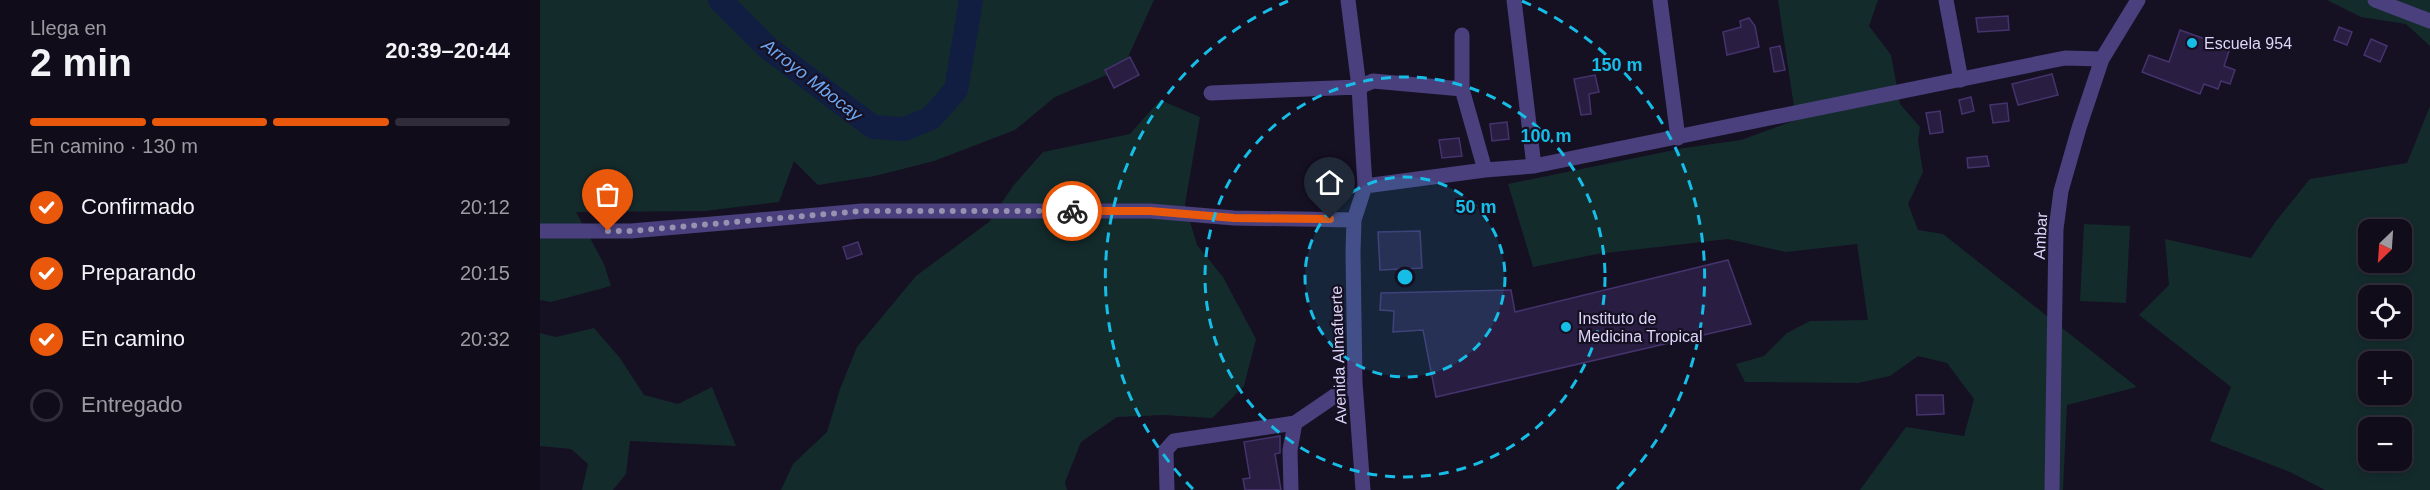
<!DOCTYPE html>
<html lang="es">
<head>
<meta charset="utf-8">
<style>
  :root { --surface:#100c1a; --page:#191523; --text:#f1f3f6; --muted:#9c9ba2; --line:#302c39; --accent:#ea580c }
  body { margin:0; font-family:Arial,sans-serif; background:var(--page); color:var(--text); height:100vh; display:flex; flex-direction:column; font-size:22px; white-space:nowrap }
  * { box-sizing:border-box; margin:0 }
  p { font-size:20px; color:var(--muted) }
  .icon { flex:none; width:33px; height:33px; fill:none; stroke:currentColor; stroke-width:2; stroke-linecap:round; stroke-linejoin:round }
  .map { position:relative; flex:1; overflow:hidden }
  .sheet { display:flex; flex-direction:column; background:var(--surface); width:540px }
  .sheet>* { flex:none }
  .needle { width:39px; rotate:205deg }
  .tools { position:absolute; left:1818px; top:219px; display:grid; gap:12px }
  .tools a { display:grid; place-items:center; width:54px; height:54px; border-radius:12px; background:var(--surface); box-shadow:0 3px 9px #0003,0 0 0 2px var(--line); font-size:30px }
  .pin { position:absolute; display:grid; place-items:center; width:51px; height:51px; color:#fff; margin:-62px -26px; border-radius:50% 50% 50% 0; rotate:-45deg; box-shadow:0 0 6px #0007 }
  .pin .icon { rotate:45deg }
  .courier { position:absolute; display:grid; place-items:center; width:60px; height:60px; margin:-30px; border:4px solid #ea580c; border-radius:50%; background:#fff; color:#222; box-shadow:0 2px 8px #0007 }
  .head em { font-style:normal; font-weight:800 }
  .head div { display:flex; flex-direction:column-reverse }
  .head { display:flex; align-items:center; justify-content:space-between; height:102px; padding:0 30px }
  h1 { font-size:39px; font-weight:800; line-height:45px }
  .bar { display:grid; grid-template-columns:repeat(4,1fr); gap:9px 6px; align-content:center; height:72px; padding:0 30px }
  .bar i { height:8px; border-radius:4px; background:var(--line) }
  .bar .active { background:var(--accent) }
  .bar p { grid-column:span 4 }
  ol { padding:0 30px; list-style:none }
  li { display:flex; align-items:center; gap:18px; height:66px }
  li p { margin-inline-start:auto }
  li .icon { padding:6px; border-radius:50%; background:var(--accent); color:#fff; stroke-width:4 }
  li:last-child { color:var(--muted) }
  li i { width:33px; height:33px; border:3px solid var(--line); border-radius:50% }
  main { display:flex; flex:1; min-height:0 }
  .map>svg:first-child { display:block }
  .green { fill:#142b2c; fill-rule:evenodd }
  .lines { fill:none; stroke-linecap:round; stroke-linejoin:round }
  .river { stroke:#111e42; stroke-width:24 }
  .building { fill:#291e42; stroke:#44336c; stroke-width:1.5 }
  .minor { stroke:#49407d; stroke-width:15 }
  .done { stroke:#9891af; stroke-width:6; stroke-dasharray:0 10.8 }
  .route { stroke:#ea580c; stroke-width:8 }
  .ring { fill:none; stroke:#16bde7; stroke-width:3; stroke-dasharray:10 8 }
  .poi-dot { fill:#16bde7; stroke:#161023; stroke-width:2 }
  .labels { text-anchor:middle; stroke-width:4.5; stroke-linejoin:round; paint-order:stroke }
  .poi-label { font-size:16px; fill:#ded6fb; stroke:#161023; text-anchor:start }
  .street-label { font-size:16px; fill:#ded6fb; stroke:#161023 }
  .water-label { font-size:18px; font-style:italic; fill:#6ea7f1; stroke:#161023 }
  .centre { fill:#16bde7; stroke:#161023; stroke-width:3 }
  .ring-label { font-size:18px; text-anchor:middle; font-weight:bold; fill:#16bde7; stroke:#161023; stroke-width:4.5; stroke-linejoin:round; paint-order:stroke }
</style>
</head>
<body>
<main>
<section class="sheet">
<div class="head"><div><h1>2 min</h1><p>Llega en</p></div><em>20:39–20:44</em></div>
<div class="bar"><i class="active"></i><i class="active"></i><i class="active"></i><i></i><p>En camino · 130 m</p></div>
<ol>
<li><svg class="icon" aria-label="check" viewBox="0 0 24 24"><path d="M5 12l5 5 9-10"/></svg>Confirmado<p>20:12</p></li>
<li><svg class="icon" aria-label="check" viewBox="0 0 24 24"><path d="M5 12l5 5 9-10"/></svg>Preparando<p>20:15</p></li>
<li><svg class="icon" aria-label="check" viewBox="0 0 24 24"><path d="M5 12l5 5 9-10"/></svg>En camino<p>20:32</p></li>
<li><i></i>Entregado</li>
</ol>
</section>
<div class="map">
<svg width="1890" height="490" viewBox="0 0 1890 490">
  <rect width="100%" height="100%" fill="#161023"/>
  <path class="green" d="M0 0H614L583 68 515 97 475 130 394 161 335 176 278 185 254 161 239 202 165 211 36 212 64 264 71 286 11 302 0 300Z
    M1238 0H1338L1329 26 1351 55 1360 104 1380 127 1378 141 1383 172 1368 204 1378 230 1403 234 1597 387 1527 405 1523 490H1320L1366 427 1424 436 1434 399 1407 363 1378 356 1350 376 1318 383 1205 382 1196 364 1224 356 1247 333 1270 321 1328 320 1317 244 1246 252 1188 239 1057 254 993 267 968 184 1144 148 1201 140 1256 120Z
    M1787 0H1890V46L1866 24 1821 17Z
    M620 100 660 117 645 204 657 245 683 277 716 339 704 386 672 418 625 415 577 417 541 442 525 482 527 490H241L253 464 287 432 300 389 317 347 376 276 449 222 473 186 503 152 590 134Z
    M1890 106V490H1785L1750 472 1670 441 1691 387 1599 315 1629 285 1625 239 1711 258 1736 221 1770 179 1867 163ZM1828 230H1862V262H1828ZM1828 296H1862V328H1828ZM1828 362H1862V394H1828ZM1828 428H1862V460H1828Z
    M1544 224 1590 226 1586 303 1540 301Z
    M54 328 80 358 104 395 138 404 172 387 196 446 90 441 86 474 73 490H42L48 464 31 449 0 446V333L16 337Z"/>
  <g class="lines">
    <path class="river" d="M180 0 227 47 333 127 365 129 391 118 416 90 431 0"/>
  </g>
  <path class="building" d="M1468 16 1469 30 1438 32 1436 18Z
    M1209 18 1215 26 1219 47 1187 55 1183 32 1201 27 1200 21Z
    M1799 27 1812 32 1807 45 1794 40Z
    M1640 30 1690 48 1684 66 1695 70 1690 84 1681 81 1678 89 1664 84 1660 94 1602 72 1609 55 1629 62Z
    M1831 39 1847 46 1840 62 1824 55Z
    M1240 46 1245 70 1234 72 1230 48Z
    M590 57 599 75 574 88 565 70Z
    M1512 74 1518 95 1478 105 1472 84Z
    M1055 75 1059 92 1049 94 1051 114 1041 115 1034 79Z
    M1431 97 1434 111 1422 114 1419 100Z
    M1467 103 1469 121 1453 123 1450 105Z
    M1400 111 1403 132 1390 134 1386 113Z
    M967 122 969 139 952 141 950 124Z
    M919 138 922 156 902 158 899 140Z
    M1447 156 1449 166 1428 168 1427 158Z
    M880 231 882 268 840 270 838 232Z
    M318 242 322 254 307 259 303 247Z
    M1188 260 1211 324 896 397 883 330 853 332 854 311 840 310 841 293 971 290 975 312Z
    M1376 395H1403L1404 414 1377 415Z
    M740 436V453L735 454 741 490H705L703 479 710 478 704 442Z"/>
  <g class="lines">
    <path class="minor" d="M808 0 819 87 825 186
      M974 0 994 166
      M1120 0 1138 138
      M1406 0 1421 80
      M1835 0 1890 21
      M922 35V89L945 170
      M671 93 819 87 833 81 922 89
      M0 231H91L322 211H610L694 218 814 220
      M627 490 626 450 634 441 755 423
      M751 490 750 450 755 423 815 382
      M823 490 815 382 813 253 814 220 825 186 945 170 994 166 1525 58 1562 59
      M1512 490 1516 229 1521 191 1539 128 1562 59 1598 0"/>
  </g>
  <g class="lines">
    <path class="done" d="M68 231H91L322 211H532"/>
    <path class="route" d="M532 211H610L694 218 790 219"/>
  </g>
  <circle cx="865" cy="277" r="100" fill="#16bde7" fill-opacity=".12"/>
  <g class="ring">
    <circle cx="865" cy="277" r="100"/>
    <circle cx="865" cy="277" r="200"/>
    <path d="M653 489A300 300 0 0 1 748 1M982 1A300 300 0 0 1 1077 489"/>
  </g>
  <g class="poi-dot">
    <circle cx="1652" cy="43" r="6"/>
    <circle cx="1026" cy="327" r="6"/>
  </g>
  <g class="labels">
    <g class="poi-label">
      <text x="1664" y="49">Escuela 954</text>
      <text x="1038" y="324">Instituto de<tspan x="1038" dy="18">Medicina Tropical</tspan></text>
    </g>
    <g class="street-label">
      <text transform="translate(1500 236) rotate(-87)" y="6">Ambar</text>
      <text transform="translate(798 355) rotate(-92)" y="6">Avenida Almafuerte</text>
    </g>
    <g class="water-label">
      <text transform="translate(272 80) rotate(38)" y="6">Arroyo Mbocay</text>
    </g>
  </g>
  <circle cx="865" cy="277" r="9" class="centre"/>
  <g class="ring-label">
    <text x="1077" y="71">150 m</text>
    <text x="1006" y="142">100 m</text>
    <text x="936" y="213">50 m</text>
  </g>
</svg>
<div class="tools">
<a><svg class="needle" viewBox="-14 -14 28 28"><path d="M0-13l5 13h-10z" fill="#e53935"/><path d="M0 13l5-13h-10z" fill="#9c9ba2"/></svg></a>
<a><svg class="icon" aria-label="locate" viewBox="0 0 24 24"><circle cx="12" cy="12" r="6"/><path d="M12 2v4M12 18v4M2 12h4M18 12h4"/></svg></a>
<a>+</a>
<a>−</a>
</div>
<div class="pin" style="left:68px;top:231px;background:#ea580c"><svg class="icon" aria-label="bag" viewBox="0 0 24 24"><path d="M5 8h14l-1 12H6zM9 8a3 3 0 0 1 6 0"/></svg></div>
<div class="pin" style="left:790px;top:219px;background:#1f2937"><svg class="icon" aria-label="home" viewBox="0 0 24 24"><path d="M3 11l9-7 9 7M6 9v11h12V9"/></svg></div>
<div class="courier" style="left:532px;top:211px"><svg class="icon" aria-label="bike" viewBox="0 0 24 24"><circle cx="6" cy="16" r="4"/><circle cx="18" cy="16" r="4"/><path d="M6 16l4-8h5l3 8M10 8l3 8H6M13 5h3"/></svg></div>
</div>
</main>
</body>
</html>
